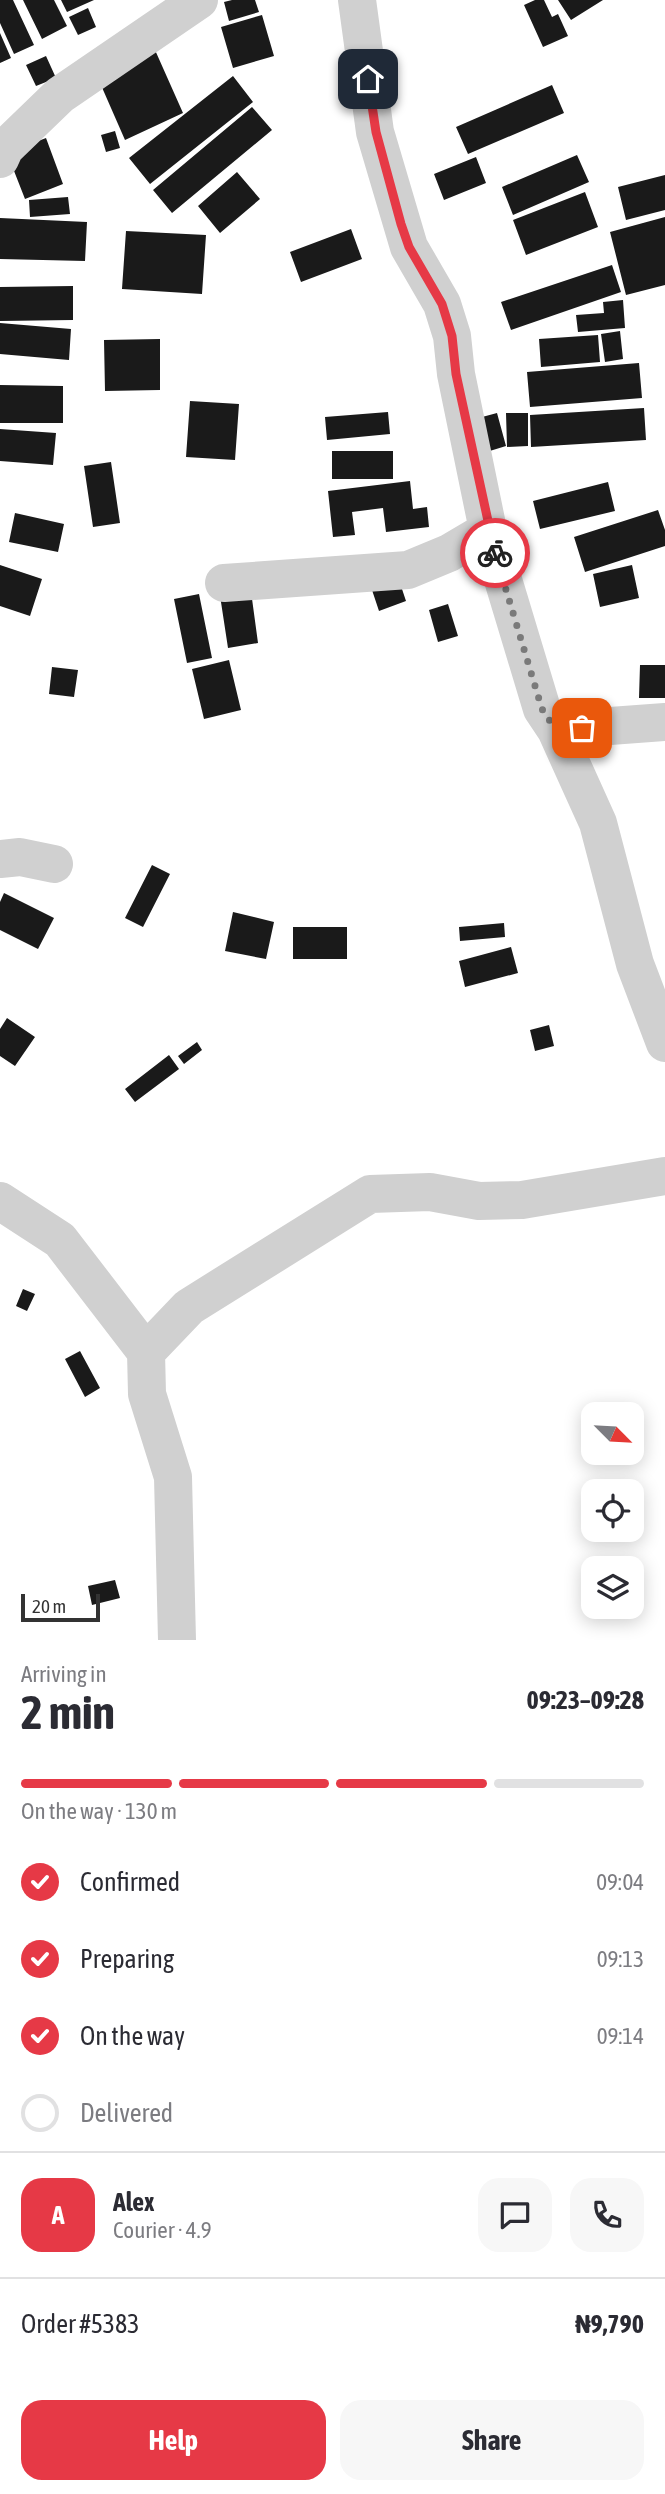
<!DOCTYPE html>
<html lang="en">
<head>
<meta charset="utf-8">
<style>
  :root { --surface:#fff; --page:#f7f7f7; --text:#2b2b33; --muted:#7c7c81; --line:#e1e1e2; --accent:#e63946 }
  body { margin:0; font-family:"Asap Condensed",sans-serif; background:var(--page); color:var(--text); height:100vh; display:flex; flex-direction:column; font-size:26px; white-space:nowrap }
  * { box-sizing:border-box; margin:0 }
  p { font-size:23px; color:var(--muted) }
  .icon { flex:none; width:38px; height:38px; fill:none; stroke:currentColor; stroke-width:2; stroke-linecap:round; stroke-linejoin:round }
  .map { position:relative; height:1640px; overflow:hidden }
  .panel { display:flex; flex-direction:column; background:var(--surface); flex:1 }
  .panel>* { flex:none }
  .needle { width:46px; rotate:114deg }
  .tools { position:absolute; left:581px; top:1402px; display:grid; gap:14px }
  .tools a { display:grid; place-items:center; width:63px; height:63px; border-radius:14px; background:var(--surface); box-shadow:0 4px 18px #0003; font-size:35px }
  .scale { position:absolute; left:21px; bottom:18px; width:79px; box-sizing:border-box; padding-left:7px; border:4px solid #333; border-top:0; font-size:19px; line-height:24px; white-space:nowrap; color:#333; -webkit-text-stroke:5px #fff; paint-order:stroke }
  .pin { position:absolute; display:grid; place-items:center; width:60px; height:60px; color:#fff; margin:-30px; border-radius:14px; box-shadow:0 4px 10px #0006 }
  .courier { position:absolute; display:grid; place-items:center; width:70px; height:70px; margin:-35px; border:5px solid #e63946; border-radius:50%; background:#fff; color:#222; box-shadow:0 2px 9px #0007 }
  .overview em { font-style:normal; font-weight:700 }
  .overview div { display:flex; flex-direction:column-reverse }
  .overview { display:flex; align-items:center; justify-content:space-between; height:119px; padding:0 21px }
  h1 { font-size:46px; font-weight:700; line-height:52px }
  .bar { display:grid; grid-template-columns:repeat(4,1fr); gap:10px 7px; align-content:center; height:84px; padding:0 21px }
  .bar i { height:9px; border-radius:5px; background:var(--line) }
  .bar .active { background:var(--accent) }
  .bar p { grid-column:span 4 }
  .line { display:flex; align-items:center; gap:18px; padding:0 21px; border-top:2px solid var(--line) }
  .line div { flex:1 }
  .round { display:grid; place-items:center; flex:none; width:74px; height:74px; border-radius:21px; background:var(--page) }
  ol { padding:0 21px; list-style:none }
  li { display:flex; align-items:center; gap:21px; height:77px }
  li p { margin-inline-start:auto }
  li .icon { padding:7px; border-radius:50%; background:var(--accent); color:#fff; stroke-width:4 }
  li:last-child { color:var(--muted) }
  li i { width:38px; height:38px; border:4px solid var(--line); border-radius:50% }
  .primary-button { display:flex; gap:14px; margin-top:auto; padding:14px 21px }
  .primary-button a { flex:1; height:80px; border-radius:21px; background:var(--accent); color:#fff; font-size:28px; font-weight:700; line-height:80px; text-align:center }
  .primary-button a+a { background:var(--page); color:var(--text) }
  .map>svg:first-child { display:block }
  .building { fill:#1a1a1a }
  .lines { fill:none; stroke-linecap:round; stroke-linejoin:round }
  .minor { stroke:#d0d0d0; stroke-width:38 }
  .done { stroke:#7a7a7a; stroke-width:7; stroke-dasharray:0 12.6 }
  .route { stroke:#e63946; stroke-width:9 }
</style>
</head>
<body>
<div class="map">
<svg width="665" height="1640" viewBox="0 0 665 1640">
  <rect width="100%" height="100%" fill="#fff"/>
  <path class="building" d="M0 0H13L34 45 14 54 0 23Z
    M23 0H54L67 26 42 39Z
    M61 0H94L67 12Z
    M232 0H255L259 12 229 21 224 2Z
    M535 0H544L552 17 558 14 568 36 543 47 524 5Z
    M558 0H603L571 20Z
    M88 8 96 27 78 35 69 17Z
    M262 15 274 56 233 68 221 27Z
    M0 33 11 58 0 63Z
    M155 50 183 113 125 140 97 76Z
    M46 56 56 78 36 86 26 65Z
    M233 76 253 102 150 184 129 158Z
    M552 85 564 113 468 154 456 127Z
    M252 107 272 130 172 213 153 190Z
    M115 131 120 148 106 152 101 135Z
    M46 138 63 184 25 199 7 153Z
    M577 155 589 182 513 215 502 187Z
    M476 157 486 183 444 200 434 174Z
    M237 172 260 199 220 233 198 206Z
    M665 175V210L626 220 618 187Z
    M585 192 598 227 526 255 513 220Z
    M68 197 70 214 30 217 29 200Z
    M665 217V285L626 295 610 232Z
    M0 218 87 222 85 261 0 259Z
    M351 229 362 259 301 282 290 252Z
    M126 231 206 235 202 294 122 289Z
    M612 265 621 292 511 330 501 302Z
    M73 286V320L0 321V287Z
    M623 300 625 328 578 332 576 315 604 313 603 302Z
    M0 323 71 329 69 360 0 354Z
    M620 331 623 359 605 362 601 334Z
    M598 335 600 362 541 367 539 339Z
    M160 339V390L105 391 104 340Z
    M639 363 642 398 530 407 527 372Z
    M0 385 63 386V423H0Z
    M190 401 239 404 235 460 186 457Z
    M644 408 646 440 531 447 530 415Z
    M388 412 390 434 327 440 325 417Z
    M497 413 506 446 480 454 471 420Z
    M506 413H528V446L507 447Z
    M0 429 56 433 53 465 0 461Z
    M332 451H393V479H332Z
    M111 462 120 523 93 527 84 466Z
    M410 481 413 509 427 507 429 527 386 532 383 508 352 512 355 535 333 537 328 491Z
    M608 482 615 511 540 529 533 501Z
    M658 510 665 530V546L585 572 574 537Z
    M15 513 64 524 58 552 9 542Z
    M0 565 42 579 30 616 0 606Z
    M632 565 639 598 600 607 593 574Z
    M398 577 406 601 379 611 371 587Z
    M250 584 258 643 228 648 219 589Z
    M199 594 212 658 187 663 174 599Z
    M448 604 458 636 438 642 429 610Z
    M229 660 241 710 204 719 192 669Z
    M640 665H665V698H639Z
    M52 667 78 670 74 697 49 694Z
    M152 865 170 874 143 927 125 918Z
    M4 893 54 918 38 949 0 930V902Z
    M233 912 274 922 266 959 225 951Z
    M504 923 505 937 460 941 459 927Z
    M293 927H347V959H293Z
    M511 947 518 973 465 987 459 961Z
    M7 1018 35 1037 15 1066 0 1056V1029Z
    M549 1025 554 1046 535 1051 530 1030Z
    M197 1042 202 1050 184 1064 178 1056Z
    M169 1055 179 1069 135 1102 125 1089Z
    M23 1289 35 1294 27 1311 16 1306Z
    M80 1351 100 1388 85 1397 65 1359Z
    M115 1580 120 1598 92 1605 88 1586Z"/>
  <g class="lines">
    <path class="minor" d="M357 0 375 132 409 247 442 304 452 336 456 374 488 530 542 709 556 730 598 823 635 964 665 1043
      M0 159 5 148 60 95 199 0
      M224 583 408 570 449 553 488 530
      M556 730 665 722
      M0 859 20 857 54 864
      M0 1201 60 1240 146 1352 147 1394 173 1477 177 1640
      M146 1352 189 1307 370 1194 430 1192 479 1201 522 1200 665 1176"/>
  </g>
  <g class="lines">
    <path class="done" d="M495 553 542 709 556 730 582 728"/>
    <path class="route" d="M368 79 376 132 401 224 409 247 442 304 452 336 456 374 495 553"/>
  </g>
</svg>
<div class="tools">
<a><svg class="needle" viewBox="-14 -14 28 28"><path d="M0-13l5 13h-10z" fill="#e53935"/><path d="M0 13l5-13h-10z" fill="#7c7c81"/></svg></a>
<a><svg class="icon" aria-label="locate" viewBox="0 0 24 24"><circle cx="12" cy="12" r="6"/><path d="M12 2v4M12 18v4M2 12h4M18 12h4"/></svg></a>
<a><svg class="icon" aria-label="layers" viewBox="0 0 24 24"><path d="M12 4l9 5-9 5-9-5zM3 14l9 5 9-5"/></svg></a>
</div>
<div class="scale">20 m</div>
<div class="pin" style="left:582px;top:728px;background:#ea580c"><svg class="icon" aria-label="bag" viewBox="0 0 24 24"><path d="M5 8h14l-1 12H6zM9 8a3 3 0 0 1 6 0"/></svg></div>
<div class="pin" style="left:368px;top:79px;background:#1f2937"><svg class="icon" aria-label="home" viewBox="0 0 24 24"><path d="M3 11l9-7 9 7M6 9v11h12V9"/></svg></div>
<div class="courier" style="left:495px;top:553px"><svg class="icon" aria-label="bike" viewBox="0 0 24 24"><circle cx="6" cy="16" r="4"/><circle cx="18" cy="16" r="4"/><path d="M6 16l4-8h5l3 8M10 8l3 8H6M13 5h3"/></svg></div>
</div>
<section class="panel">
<div class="overview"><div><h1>2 min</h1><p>Arriving in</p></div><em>09:23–09:28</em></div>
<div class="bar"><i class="active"></i><i class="active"></i><i class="active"></i><i></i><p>On the way · 130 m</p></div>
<ol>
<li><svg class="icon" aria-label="check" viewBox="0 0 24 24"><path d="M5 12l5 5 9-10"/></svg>Confirmed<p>09:04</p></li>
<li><svg class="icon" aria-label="check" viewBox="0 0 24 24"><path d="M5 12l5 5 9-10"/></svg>Preparing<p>09:13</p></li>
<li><svg class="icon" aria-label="check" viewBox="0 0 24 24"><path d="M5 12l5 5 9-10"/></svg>On the way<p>09:14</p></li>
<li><i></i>Delivered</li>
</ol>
<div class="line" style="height:126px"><b class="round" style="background:var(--accent);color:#fff">A</b><div><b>Alex</b><p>Courier · 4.9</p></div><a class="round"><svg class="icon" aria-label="chat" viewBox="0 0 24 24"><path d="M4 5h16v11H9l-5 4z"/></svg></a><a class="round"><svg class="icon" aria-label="phone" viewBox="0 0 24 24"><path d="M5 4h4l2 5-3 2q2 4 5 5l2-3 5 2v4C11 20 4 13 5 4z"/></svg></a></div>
<div class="line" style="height:91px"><div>Order #5383</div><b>₦9,790</b></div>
<div class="primary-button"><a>Help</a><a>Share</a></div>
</section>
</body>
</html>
